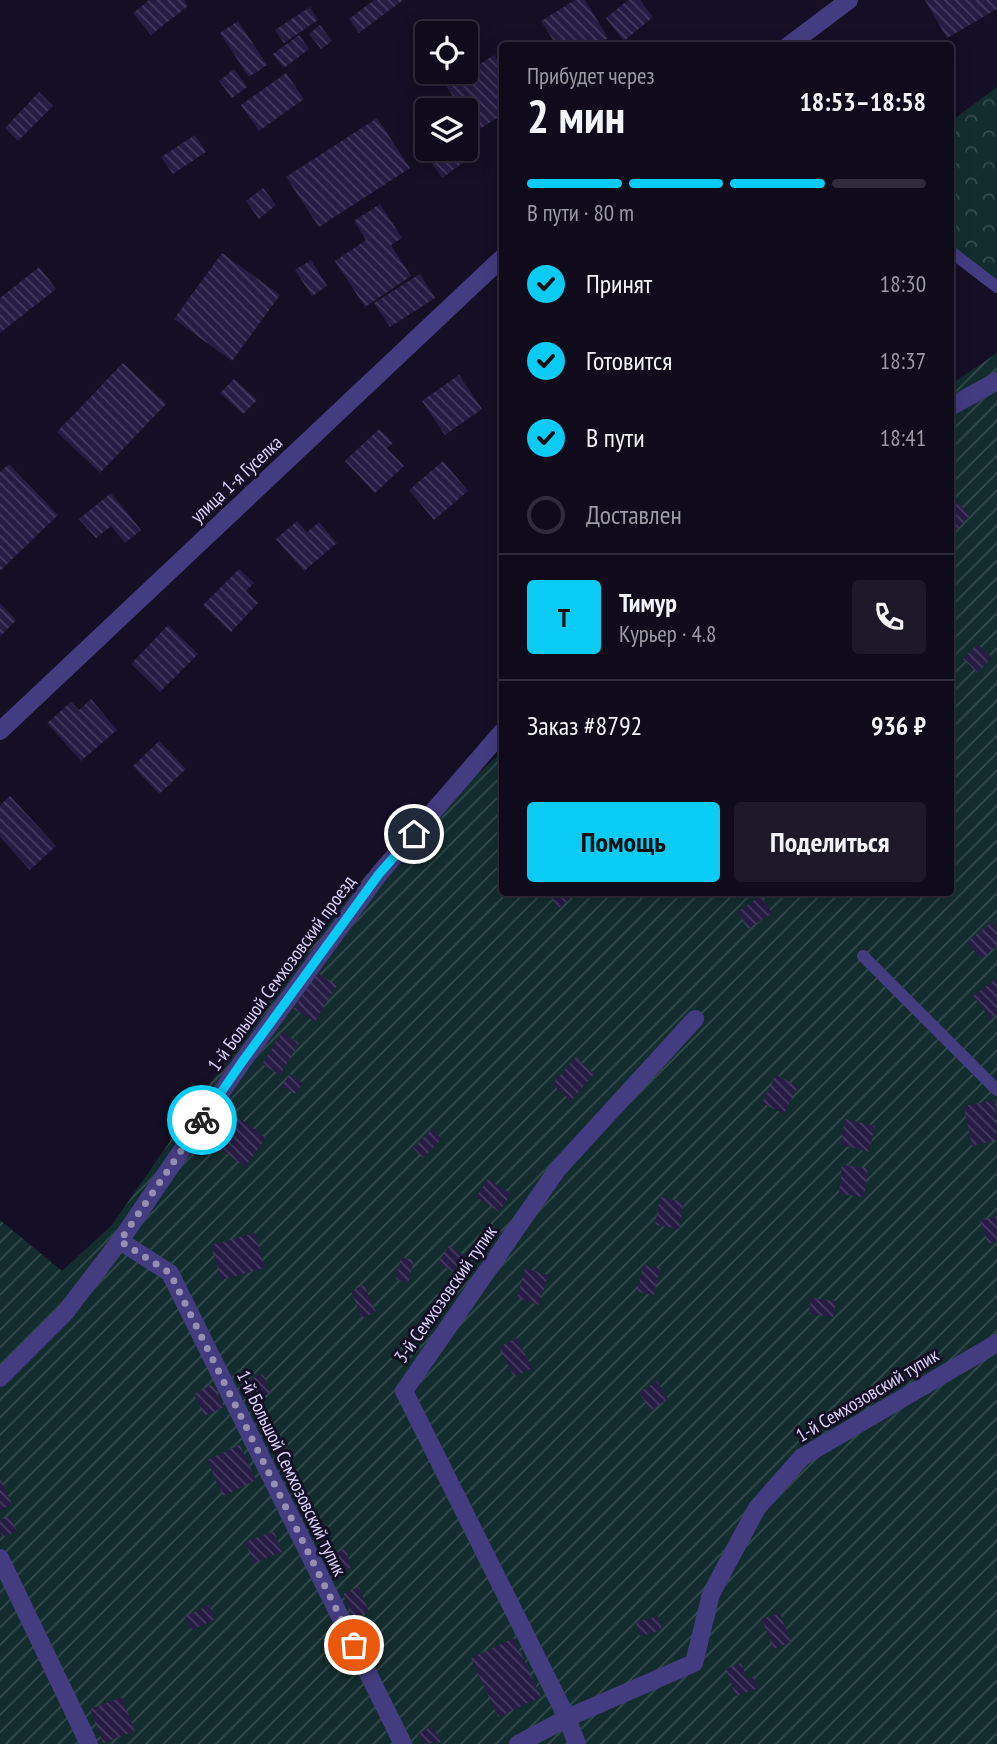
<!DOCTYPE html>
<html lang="ru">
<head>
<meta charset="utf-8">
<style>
  :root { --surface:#0f0b1b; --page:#1d1928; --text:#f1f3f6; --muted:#9b9ba3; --line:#2f2b3a; --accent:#0acbf4 }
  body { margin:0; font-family:"PT Sans Narrow",sans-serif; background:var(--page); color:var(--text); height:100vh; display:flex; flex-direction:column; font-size:26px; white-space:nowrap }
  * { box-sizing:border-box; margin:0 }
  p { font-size:23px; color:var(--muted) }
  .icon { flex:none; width:38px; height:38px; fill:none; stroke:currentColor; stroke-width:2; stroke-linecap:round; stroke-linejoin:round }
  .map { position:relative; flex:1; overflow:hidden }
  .side { position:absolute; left:499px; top:42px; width:455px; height:854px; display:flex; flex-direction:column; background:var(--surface); border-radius:7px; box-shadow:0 4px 18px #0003,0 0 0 2px var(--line) }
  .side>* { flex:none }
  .controls { position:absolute; left:415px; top:21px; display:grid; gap:14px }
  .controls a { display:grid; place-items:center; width:63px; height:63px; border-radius:7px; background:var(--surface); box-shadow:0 4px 18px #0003,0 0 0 2px var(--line); font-size:35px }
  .pin { position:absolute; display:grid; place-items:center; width:60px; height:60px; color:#fff; margin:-30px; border:4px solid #fff; border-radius:50%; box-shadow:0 2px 7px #0007 }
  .courier { position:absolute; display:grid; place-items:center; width:70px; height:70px; margin:-35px; border:5px solid #0acbf4; border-radius:50%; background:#fff; color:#222; box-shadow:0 2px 9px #0007 }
  .overview em { font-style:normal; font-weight:800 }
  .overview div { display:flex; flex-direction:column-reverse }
  .overview { display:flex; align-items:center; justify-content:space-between; height:119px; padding:0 28px }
  h1 { font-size:46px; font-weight:800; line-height:52px }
  .bar { display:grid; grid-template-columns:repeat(4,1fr); gap:10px 7px; align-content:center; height:84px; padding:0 28px }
  .bar i { height:9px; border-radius:5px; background:var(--line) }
  .bar .active { background:var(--accent) }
  .bar p { grid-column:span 4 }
  .line { display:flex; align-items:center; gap:18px; padding:0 28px; border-top:2px solid var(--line) }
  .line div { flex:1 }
  .round { display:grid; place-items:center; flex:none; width:74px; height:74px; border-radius:7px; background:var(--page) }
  ol { padding:0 28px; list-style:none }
  li { display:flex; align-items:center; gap:21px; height:77px }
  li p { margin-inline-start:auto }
  li .icon { padding:7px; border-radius:50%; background:var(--accent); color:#111; stroke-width:4 }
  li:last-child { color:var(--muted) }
  li i { width:38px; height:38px; border:4px solid var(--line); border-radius:50% }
  .primary-button { display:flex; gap:14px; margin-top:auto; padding:14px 28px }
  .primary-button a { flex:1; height:80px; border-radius:7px; background:var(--accent); color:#111; font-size:28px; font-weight:800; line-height:80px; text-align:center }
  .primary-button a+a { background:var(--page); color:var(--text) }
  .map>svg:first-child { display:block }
  .forest { fill:url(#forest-crowns) }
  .garden { fill:url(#garden-furrows) }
  .building { fill:url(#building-back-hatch) }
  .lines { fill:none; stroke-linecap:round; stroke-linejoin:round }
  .lane { stroke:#443c81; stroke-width:12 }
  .street { stroke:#443c81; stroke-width:18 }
  .done { stroke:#968fb1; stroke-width:7; stroke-dasharray:0 12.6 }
  .route { stroke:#0acbf4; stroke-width:9 }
  .labels { text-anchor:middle; stroke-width:6; stroke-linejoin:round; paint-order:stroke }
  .street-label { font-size:19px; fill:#dcd4fd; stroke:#140f24 }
</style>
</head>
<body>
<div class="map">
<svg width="997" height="1744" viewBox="0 0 997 1744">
  <defs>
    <pattern id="forest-crowns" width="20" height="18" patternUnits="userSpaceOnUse" patternTransform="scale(1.75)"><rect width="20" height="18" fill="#132d2e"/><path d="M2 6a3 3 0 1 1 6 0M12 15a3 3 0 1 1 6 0" fill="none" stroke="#354b4d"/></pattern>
    <pattern id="garden-furrows" width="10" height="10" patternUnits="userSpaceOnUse" patternTransform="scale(1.75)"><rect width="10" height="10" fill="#132d2e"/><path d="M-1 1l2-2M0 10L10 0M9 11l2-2" fill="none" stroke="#354b4d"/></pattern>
    <pattern id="building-back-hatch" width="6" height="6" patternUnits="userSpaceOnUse" patternTransform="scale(1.75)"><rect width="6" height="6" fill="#271c44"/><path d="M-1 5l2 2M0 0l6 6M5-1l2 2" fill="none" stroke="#463c60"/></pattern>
  </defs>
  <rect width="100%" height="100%" fill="#140f24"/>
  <path class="forest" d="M997 87V283L950 245V122Z"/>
  <path class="garden" d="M997 353V1744H0V1220L62 1271 112 1225 259 1013 367 874 502 752V892H950V385Z"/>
  <path class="building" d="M149 0H184L188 6 151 35 133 13Z
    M374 0H403L359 33 349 19Z
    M575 0H585L608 38 596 46H557L541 21Z
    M628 0H640L653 17 624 41 606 18Z
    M925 0H997V9L947 38Z
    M310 7 318 20 284 43 275 30Z
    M238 21 267 65 249 77 220 33Z
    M320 25 332 41 321 49 309 34Z
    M299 35 309 49 284 68 273 54Z
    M494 55 502 67V115L475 132 466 117V110H461L446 85Z
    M234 69 247 87 232 98 219 81Z
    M286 73 304 99 259 131 241 105Z
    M39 92 53 106 18 141 5 128Z
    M377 118 410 168 319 227 286 177Z
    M195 135 206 152 173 174 161 157Z
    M435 149H465L471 157 442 178 426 155Z
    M263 188 276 205 259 219 246 201Z
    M380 204 402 238 391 245 411 276 365 307 335 261 366 240 354 221Z
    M222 253 280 295 232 361 174 319Z
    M311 260 327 286 312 296 295 270Z
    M39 267 56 289 0 333V298Z
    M420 274 435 298 390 327 374 303Z
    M123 363 166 404 100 473 57 432Z
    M459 375 482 409 445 435 422 401Z
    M234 379 257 400 243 414 220 393Z
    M379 429 393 443 387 448 404 466 375 493 345 461Z
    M443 461 468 491 434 520 409 490Z
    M9 464 58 515 0 571V472Z
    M111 493 141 530 125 543 111 526 96 538 79 519Z
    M950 496 970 515 950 536Z
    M297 521 307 532 319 522 337 543 304 571 276 539Z
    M239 569 254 583 246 591 258 603 231 632 203 605Z
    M0 603 16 620 0 637Z
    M168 625 198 654 160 692 131 664Z
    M977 644 992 657 978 673 963 659Z
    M91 699 117 730 81 761 47 723 71 702 79 710Z
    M159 741 186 769 159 794 133 766Z
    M10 796 56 846 30 870 0 837V805Z
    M547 892H579L558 908Z
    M761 896 772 913 748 929 737 912Z
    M992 922 997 929V946L981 959 967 942Z
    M316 972 337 985 315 1022 294 1009Z
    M997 978V1014L991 1019 973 996Z
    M282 1032 299 1043 280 1075 262 1064Z
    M576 1057 594 1074 571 1101 552 1084Z
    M290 1074 303 1083 295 1094 282 1086Z
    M776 1075 798 1086 784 1114 762 1103Z
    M995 1100 997 1140 972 1146 964 1106Z
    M234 1114 266 1138 245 1167 212 1143Z
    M845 1119 875 1126 869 1152 840 1144Z
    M432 1129 442 1139 423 1158 413 1148Z
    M842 1165 868 1168 864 1197 839 1194Z
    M488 1179 511 1194 499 1212 476 1197Z
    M660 1197 684 1202 679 1229 655 1225Z
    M997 1216V1241L988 1244 980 1221Z
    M255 1233 265 1268 221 1280 211 1245Z
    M449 1246 464 1255 453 1272 438 1263Z
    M401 1257 414 1260 408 1283 396 1279Z
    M643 1265 660 1268 654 1295 637 1292Z
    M525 1268 548 1275 539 1305 517 1298Z
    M364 1285 376 1312 362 1318 351 1291Z
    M811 1298 836 1301 833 1317 809 1314Z
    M517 1338 532 1368 514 1377 499 1347Z
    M263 1374 271 1393 250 1402 242 1383Z
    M657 1381 668 1399 651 1410 639 1393Z
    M213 1384 224 1407 204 1416 194 1394Z
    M240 1445 256 1480 223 1496 207 1460Z
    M0 1478 12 1504 0 1510Z
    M10 1516 17 1531 3 1537 0 1530V1520Z
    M274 1531 282 1552 254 1563 245 1542Z
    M346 1549 351 1568 334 1574 328 1555Z
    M359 1587 369 1612 353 1618 343 1594Z
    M209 1605 215 1619 192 1630 185 1617Z
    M780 1613 791 1642 773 1649 762 1619Z
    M658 1616 662 1630 640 1636 636 1622Z
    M514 1638 541 1697 498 1717 471 1658Z
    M741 1663 747 1679 754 1676 758 1688 736 1696 726 1669Z
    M122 1697 135 1731 103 1743 90 1709Z
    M432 1726 441 1742 424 1744 418 1734Z"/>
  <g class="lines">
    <path class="lane" d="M950 251 997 287
      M863 956 997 1090"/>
    <path class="street" d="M788 46 849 0
      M950 407 997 381
      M0 731 502 258
      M120 1241 170 1273 403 1744
      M0 1378 64 1314 120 1241 242 1062 379 874 502 732
      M0 1558 89 1744
      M518 1744 567 1718 694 1663 711 1594 757 1508 802 1457 997 1343
      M577 1744 567 1718 404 1391 557 1170 695 1019"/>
  </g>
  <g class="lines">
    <path class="done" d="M202 1120 120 1241 170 1273 354 1645"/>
    <path class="route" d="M202 1120 242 1062 379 874 414 834"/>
  </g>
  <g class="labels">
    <g class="street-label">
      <text transform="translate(236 479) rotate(-43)" y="7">улица 1-я Гуселка</text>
      <text transform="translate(281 973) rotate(-54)" y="7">1-й Большой Семхозовский проезд</text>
      <text transform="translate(445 1294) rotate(-55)" y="7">3-й Семхозовский тупик</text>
      <text transform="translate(867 1395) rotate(-31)" y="7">1-й Семхозовский тупик</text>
      <text transform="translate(292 1473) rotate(64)" y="7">1-й Большой Семхозовский тупик</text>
    </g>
  </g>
</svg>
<div class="controls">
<a><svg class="icon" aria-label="locate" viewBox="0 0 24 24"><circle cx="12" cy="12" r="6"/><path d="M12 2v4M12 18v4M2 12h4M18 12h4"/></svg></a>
<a><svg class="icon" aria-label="layers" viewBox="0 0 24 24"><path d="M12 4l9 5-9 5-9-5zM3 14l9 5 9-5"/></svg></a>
</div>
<div class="pin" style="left:354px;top:1645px;background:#ea580c"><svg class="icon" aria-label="bag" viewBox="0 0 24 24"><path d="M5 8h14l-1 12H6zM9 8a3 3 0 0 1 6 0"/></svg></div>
<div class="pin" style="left:414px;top:834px;background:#1f2937"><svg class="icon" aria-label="home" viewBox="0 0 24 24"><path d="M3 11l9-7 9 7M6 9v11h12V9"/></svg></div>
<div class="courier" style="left:202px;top:1120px"><svg class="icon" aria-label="bike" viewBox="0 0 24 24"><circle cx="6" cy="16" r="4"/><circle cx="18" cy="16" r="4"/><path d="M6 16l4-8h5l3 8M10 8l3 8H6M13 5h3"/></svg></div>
<section class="side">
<div class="overview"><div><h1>2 мин</h1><p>Прибудет через</p></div><em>18:53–18:58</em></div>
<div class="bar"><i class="active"></i><i class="active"></i><i class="active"></i><i></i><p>В пути · 80 m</p></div>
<ol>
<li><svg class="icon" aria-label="check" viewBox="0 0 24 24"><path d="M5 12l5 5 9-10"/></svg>Принят<p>18:30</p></li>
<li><svg class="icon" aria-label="check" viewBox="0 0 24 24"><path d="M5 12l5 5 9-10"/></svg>Готовится<p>18:37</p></li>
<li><svg class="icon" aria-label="check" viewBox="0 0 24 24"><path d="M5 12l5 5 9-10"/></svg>В пути<p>18:41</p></li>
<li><i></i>Доставлен</li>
</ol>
<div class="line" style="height:126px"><b class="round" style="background:var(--accent);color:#111">Т</b><div><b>Тимур</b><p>Курьер · 4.8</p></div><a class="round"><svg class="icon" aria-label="phone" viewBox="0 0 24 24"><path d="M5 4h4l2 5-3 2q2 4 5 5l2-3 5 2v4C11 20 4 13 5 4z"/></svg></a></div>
<div class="line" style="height:91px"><div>Заказ #8792</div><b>936 ₽</b></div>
<div class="primary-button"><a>Помощь</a><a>Поделиться</a></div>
</section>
</div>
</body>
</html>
